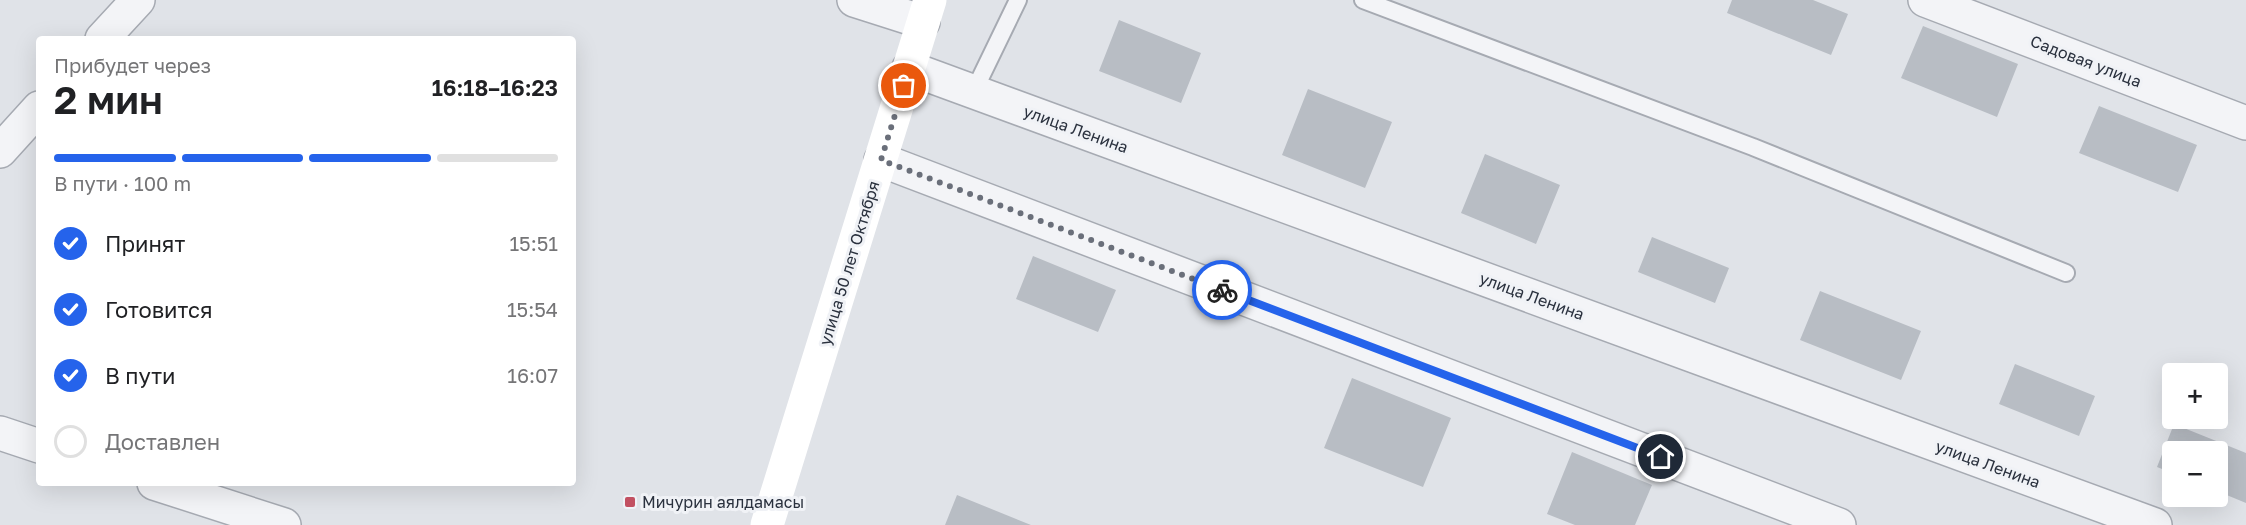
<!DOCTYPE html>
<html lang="ru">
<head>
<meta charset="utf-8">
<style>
  :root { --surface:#fff; --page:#f6f6f6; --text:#202124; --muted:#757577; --line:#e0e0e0; --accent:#2563eb }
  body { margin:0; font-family:"Golos Text",sans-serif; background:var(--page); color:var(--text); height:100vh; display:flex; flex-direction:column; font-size:22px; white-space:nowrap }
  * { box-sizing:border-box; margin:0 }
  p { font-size:20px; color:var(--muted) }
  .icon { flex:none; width:33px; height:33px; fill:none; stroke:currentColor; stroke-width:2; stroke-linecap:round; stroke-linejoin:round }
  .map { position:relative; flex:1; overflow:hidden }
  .details { position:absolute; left:36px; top:36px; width:540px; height:450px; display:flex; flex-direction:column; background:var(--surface); border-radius:6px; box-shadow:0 6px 24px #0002 }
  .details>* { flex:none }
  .controls { position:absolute; left:2162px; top:363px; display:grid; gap:12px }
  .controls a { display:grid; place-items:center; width:66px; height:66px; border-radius:6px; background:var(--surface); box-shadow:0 6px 24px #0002; font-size:30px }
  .pin { position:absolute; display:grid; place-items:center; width:51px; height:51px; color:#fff; margin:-26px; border:3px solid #fff; border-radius:50%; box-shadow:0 2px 6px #0007 }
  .courier { position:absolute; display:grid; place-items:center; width:60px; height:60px; margin:-30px; border:4px solid #2563eb; border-radius:50%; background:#fff; color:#222; box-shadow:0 2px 8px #0007 }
  .head em { font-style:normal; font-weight:600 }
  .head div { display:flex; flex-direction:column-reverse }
  .head { display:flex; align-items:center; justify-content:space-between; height:102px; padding:0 18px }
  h1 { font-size:39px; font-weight:600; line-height:45px }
  .bar { display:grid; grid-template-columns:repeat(4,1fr); gap:9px 6px; align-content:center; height:72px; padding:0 18px }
  .bar i { height:8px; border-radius:4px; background:var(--line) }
  .bar .active { background:var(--accent) }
  .bar p { grid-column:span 4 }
  ol { padding:0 18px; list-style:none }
  li { display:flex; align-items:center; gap:18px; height:66px }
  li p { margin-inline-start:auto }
  li .icon { padding:6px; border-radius:50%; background:var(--accent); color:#fff; stroke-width:4 }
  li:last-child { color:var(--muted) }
  li i { width:33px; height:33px; border:3px solid var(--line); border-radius:50% }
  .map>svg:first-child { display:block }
  .building { fill:#b8bdc4 }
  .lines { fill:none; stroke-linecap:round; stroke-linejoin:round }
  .service-casing { stroke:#a6aab2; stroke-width:20 }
  .minor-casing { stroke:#a6aab2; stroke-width:36 }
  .service { stroke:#f3f4f7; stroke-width:16 }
  .minor { stroke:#f3f4f7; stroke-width:33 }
  .secondary { stroke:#fff; stroke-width:33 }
  .done { stroke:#6a6f7a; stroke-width:6; stroke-dasharray:0 10.8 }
  .route { stroke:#2563eb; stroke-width:8 }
  .poi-dot { fill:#c25061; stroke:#f0f2f6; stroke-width:2 }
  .labels { text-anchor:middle; stroke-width:6; stroke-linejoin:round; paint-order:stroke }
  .street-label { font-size:16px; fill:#2a313e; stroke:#f0f2f6 }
  .poi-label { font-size:16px; fill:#2a313e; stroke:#f0f2f6; text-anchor:start }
</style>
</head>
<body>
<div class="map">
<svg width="2246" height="525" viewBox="0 0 2246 525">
  <rect width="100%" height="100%" fill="#e0e3e8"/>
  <path class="building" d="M1732 0H1813L1848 14 1831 55 1727 13Z
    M1119 20 1201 53 1181 103 1099 71Z
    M1923 26 2018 64 1997 117 1901 78Z
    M1308 89 1392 122 1365 188 1282 155Z
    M2099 106 2197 145 2178 192 2079 153Z
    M1485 154 1560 185 1536 244 1461 213Z
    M1652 237 1729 268 1715 303 1638 272Z
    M1033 256 1116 290 1098 332 1016 299Z
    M1820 291 1921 331 1901 380 1800 340Z
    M2015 364 2095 396 2079 436 1999 404Z
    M1352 378 1451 418 1423 487 1324 448Z
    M2174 424 2246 453V503L2217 491V452H2172V473L2157 467Z
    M1572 452 1652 485 1635 525H1575L1547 514Z
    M957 495 1031 525H945Z"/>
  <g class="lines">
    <defs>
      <path id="service" d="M1363 0 1753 147 2066 273
        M974 91 1018 0"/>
      <path id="minor" d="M854 0 923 22
        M1925 0 2246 123
        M102 39 138 0
        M909 68 2155 525
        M0 151 39 108
        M881 160 1839 525
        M0 433 39 446
        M154 483 284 525"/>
    </defs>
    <use href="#service" class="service-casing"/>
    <use href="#minor" class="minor-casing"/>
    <use href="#service" class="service"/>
    <use href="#minor" class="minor"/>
    <path class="secondary" d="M767 525 930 0"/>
  </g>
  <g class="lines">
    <path class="done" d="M904 86 881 160 1222 290"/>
    <path class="route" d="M1222 290 1661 457"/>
  </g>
  <rect class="poi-dot" x="624" y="496" width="12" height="12" rx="3"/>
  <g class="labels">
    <g class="street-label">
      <text transform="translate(2086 61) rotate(21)" y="6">Садовая улица</text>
      <text transform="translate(1076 129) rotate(20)" y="6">улица Ленина</text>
      <text transform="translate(849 263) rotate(-73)" y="6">улица 50 лет Октября</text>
      <text transform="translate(1532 296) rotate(20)" y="6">улица Ленина</text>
      <text transform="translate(1988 464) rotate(20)" y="6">улица Ленина</text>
    </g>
    <g class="poi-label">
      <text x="642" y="508">Мичурин аялдамасы</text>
    </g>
  </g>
</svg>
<div class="controls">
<a>+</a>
<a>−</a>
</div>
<div class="pin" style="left:904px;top:86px;background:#ea580c"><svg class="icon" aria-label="bag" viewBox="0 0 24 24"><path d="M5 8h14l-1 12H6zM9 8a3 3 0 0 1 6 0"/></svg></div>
<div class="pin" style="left:1661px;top:457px;background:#1f2937"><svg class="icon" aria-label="home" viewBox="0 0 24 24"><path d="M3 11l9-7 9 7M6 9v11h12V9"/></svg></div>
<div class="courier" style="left:1222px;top:290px"><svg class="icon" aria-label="bike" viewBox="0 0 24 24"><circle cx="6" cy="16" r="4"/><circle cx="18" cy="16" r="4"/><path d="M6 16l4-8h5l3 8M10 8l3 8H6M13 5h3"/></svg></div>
<section class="details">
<div class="head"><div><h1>2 мин</h1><p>Прибудет через</p></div><em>16:18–16:23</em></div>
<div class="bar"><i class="active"></i><i class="active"></i><i class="active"></i><i></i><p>В пути · 100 m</p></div>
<ol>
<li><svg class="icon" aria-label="check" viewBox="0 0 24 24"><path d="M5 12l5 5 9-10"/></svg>Принят<p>15:51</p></li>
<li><svg class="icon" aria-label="check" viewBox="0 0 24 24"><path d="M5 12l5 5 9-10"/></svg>Готовится<p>15:54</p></li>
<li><svg class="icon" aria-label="check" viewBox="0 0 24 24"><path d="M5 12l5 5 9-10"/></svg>В пути<p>16:07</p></li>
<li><i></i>Доставлен</li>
</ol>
</section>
</div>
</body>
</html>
